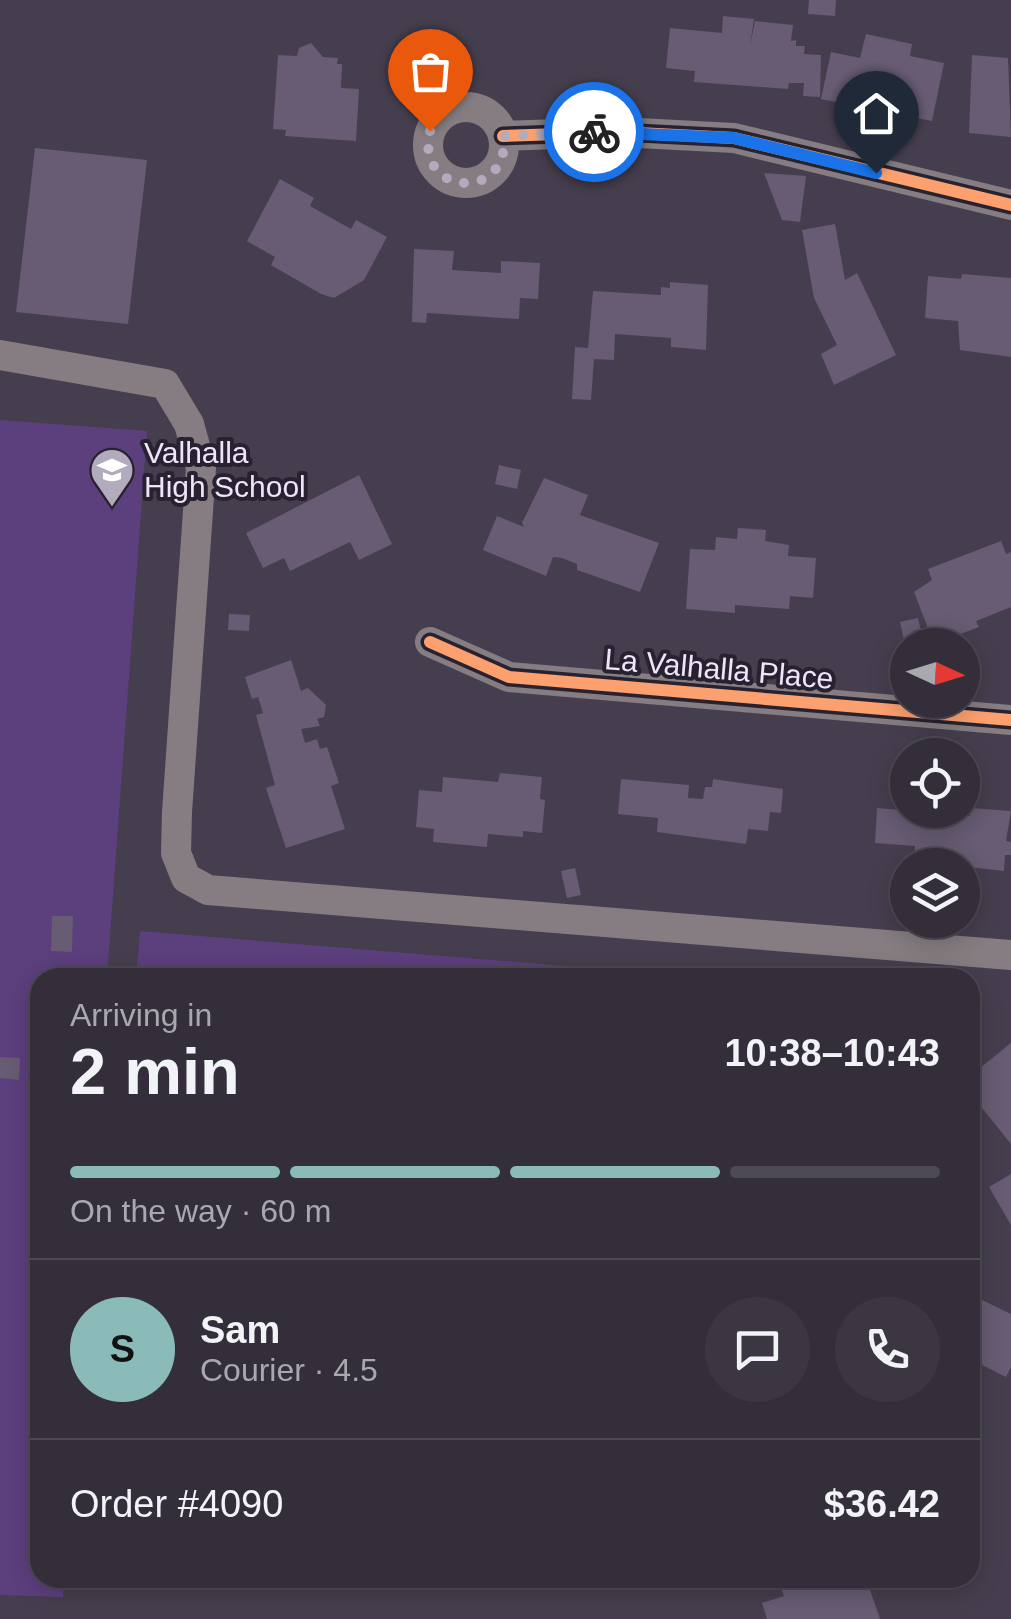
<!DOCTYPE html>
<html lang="en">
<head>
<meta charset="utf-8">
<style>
  :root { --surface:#342e3a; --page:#3c3642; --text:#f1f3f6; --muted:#a9a8af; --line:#4e4a54; --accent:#8bbbb9 }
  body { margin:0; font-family:Helvetica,sans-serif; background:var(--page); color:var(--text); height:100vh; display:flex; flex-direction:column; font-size:38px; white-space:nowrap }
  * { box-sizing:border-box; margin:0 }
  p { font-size:32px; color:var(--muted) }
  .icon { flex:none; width:55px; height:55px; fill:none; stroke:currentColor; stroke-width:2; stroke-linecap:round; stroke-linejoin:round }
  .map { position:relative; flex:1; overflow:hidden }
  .sheet { position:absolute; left:30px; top:968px; width:950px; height:620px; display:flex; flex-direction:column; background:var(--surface); border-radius:30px; box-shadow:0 5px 25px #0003,0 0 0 2px var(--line) }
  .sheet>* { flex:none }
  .needle { width:65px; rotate:94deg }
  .controls { position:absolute; left:890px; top:628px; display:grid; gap:20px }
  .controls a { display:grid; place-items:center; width:90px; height:90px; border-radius:50%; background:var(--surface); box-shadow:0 5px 25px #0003,0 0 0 2px var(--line); font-size:50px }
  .pin { position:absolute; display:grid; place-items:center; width:85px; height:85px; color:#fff; margin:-102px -42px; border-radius:50% 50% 50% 0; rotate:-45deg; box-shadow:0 0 10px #0007 }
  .pin .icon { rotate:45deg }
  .courier { position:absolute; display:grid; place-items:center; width:100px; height:100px; margin:-50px; border:8px solid #1a73e8; border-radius:50%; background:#fff; color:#222; box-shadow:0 2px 12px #0007 }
  .head em { font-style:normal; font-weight:700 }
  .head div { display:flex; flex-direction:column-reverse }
  .head { display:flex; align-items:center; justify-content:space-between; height:170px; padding:0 40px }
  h1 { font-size:65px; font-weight:700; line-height:75px }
  .bar { display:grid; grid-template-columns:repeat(4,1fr); gap:15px 10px; align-content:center; height:120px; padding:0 40px }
  .bar i { height:12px; border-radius:8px; background:var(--line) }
  .bar .on { background:var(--accent) }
  .bar p { grid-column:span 4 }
  .line { display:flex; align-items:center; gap:25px; padding:0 40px; border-top:2px solid var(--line) }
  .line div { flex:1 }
  .round { display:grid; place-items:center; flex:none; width:105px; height:105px; border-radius:52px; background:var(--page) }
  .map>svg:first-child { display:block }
  .green { fill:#5c3f7d }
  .building { fill:#675c73 }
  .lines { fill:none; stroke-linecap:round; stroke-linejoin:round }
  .minor { stroke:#857d81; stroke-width:30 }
  .cycleway-casing { stroke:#282230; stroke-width:19 }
  .cycleway { stroke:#fca06f; stroke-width:12 }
  .done { stroke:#b2abbd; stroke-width:10; stroke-dasharray:0 18 }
  .route { stroke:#1a73e8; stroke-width:12 }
  .labels { text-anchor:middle; stroke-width:8; stroke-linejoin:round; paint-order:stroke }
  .poi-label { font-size:30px; fill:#ede5f9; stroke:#282230; text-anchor:start }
  .street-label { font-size:30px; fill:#ede5f9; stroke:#282230 }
</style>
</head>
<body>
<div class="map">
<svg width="1011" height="1619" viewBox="0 0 1011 1619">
  <rect width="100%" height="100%" fill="#453e4e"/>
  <path class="green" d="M0 420 147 431 107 977 40 978V1578H64L63 1597 0 1595Z
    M140 931 625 971 624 977H136Z"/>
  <path class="building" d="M809 0H836L835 16 808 14Z
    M723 16 754 19 750 46 755 21 793 25 791 41 796 40V46H805L804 54 821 55 820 97 803 96 804 83H789L788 89 694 82 695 71 666 68 670 28 722 33Z
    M866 34 912 44 910 56 944 63 932 121 821 99 831 52 860 58Z
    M311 43 323 57 338 58 337 64H342L341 88 359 89 356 141 285 136 286 130 273 129 278 55 297 56 299 48Z
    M463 44 465 83 405 88 403 48Z
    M972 55 1008 58 1011 137 969 133Z
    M35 148 147 160 128 324 16 312Z
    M764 173 806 176 800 222 782 220Z
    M280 179 314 198 310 206 351 229 356 220 387 237 364 280 334 298 321 294 271 265 275 257 247 241Z
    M835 224 845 280 857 273 896 355 834 385 821 354 837 345 814 298 802 230Z
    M414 249 454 251 452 270 501 273V261L540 263 538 299 520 298 519 319 427 313 426 323 412 322Z
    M962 274 1011 278V357L960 350 958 321 925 318 928 276 961 279Z
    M670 282 708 285 706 350 671 347V338L615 334 614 360 594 359 591 400 572 399 575 347 588 348 593 291 661 295V287L670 288Z
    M499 465 521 470 517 489 495 484Z
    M359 475 392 544 359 560 350 542 290 571 284 558 263 568 246 533Z
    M544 478 588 495 580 515 659 543 640 592 577 570V564L562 558 553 557 546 576 483 550 497 516 524 527 522 523Z
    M738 528 766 530 765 541 789 545 788 556 816 558 813 598 790 596 789 609 735 605V613L686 609 690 549 715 550 716 537 737 539Z
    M1001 541 1006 554 1011 552V607L976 621 979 627 934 644 914 592 932 580 928 569Z
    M229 614 250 615 249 631 228 630Z
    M918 618 922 637 904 640 900 622Z
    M291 660 301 691 308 688 326 705 324 717 317 719 320 726 301 729 305 743 317 739 320 749 327 747 339 783 331 786 345 829 286 848 266 788 275 785 256 715 263 713 258 697 252 699 245 677Z
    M500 773 542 777 540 799 545 800 542 833 523 831V837L488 834 487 847 433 842 434 829 416 827 419 790 442 792 443 777 498 782Z
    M621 779 689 785 688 798 703 799 705 787H712L713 779 783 789 781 813 770 812 768 831 748 829 746 844 657 832 658 818 618 814Z
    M877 808 970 816 971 808 1011 811 1006 841 1011 842V855H1005L1004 871 914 861 915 846 875 843Z
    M575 868 581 895 567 898 561 871Z
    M52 916H73L72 952 51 951Z
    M1011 1043V1144L970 1093V1076Z
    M0 1057 20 1058 19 1080 0 1078Z
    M40 1066V1092L27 1077Z
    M1011 1174V1225L989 1187Z
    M980 1299 1011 1314V1367L1006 1377 970 1359V1319Z
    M777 1578H866L880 1619H767L762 1603 784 1596Z"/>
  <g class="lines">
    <path class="minor" d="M428 145a38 38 0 1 1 76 0a38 38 0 1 1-76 0Z
      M503 136 619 132 734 138 1011 205
      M0 355 165 384 189 424 201 468 177 812 176 853 186 878 208 890 1011 955
      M430 642 509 677 1011 720"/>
    <defs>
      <path id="cycleway" d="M503 136 619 132 734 138 1011 205
        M430 642 509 677 1011 720"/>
    </defs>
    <use href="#cycleway" class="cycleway-casing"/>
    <use href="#cycleway" class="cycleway"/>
  </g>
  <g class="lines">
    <path class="done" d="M430 131C414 195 509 204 504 136L594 132"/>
    <path class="route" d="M594 132 734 138 876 173"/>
  </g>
  <defs>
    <symbol id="school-pin" viewBox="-11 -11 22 30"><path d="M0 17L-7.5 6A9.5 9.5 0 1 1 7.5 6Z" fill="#b2abbd" stroke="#282230"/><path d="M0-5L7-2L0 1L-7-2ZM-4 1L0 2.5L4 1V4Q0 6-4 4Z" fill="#fff"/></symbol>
  </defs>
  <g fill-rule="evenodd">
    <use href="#school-pin" x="87" y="445" width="50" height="68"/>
  </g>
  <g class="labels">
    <g class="poi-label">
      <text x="144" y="463">Valhalla<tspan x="144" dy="34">High School</tspan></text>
    </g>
    <g class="street-label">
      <text transform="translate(719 669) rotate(5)" y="10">La Valhalla Place</text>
    </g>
  </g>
</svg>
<div class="controls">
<a><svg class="needle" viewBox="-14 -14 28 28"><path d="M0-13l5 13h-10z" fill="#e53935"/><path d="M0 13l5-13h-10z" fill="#a9a8af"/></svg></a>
<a><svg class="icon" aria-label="locate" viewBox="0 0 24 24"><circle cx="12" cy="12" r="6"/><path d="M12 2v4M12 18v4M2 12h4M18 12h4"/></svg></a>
<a><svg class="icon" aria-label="layers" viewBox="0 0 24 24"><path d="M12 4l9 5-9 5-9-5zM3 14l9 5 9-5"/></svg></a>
</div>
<div class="pin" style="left:430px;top:131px;background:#ea580c"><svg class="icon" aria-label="bag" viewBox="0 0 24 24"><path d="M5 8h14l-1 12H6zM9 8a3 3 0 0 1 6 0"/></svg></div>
<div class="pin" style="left:876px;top:173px;background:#1f2937"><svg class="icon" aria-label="home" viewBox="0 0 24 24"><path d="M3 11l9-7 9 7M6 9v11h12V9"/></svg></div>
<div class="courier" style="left:594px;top:132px"><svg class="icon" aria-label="bike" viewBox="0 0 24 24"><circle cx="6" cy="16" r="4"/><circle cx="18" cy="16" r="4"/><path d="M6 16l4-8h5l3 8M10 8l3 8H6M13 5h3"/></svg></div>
<section class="sheet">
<div class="head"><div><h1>2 min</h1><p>Arriving in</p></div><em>10:38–10:43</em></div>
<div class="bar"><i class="on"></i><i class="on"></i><i class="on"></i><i></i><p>On the way · 60 m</p></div>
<div class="line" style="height:180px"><b class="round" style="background:var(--accent);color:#111">S</b><div><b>Sam</b><p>Courier · 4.5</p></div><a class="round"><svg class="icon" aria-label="chat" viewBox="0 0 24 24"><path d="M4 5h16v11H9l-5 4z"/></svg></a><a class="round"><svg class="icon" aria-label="phone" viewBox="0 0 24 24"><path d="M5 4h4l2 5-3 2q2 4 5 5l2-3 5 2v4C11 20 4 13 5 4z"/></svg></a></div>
<div class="line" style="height:130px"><div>Order #4090</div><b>$36.42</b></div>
</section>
</div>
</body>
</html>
